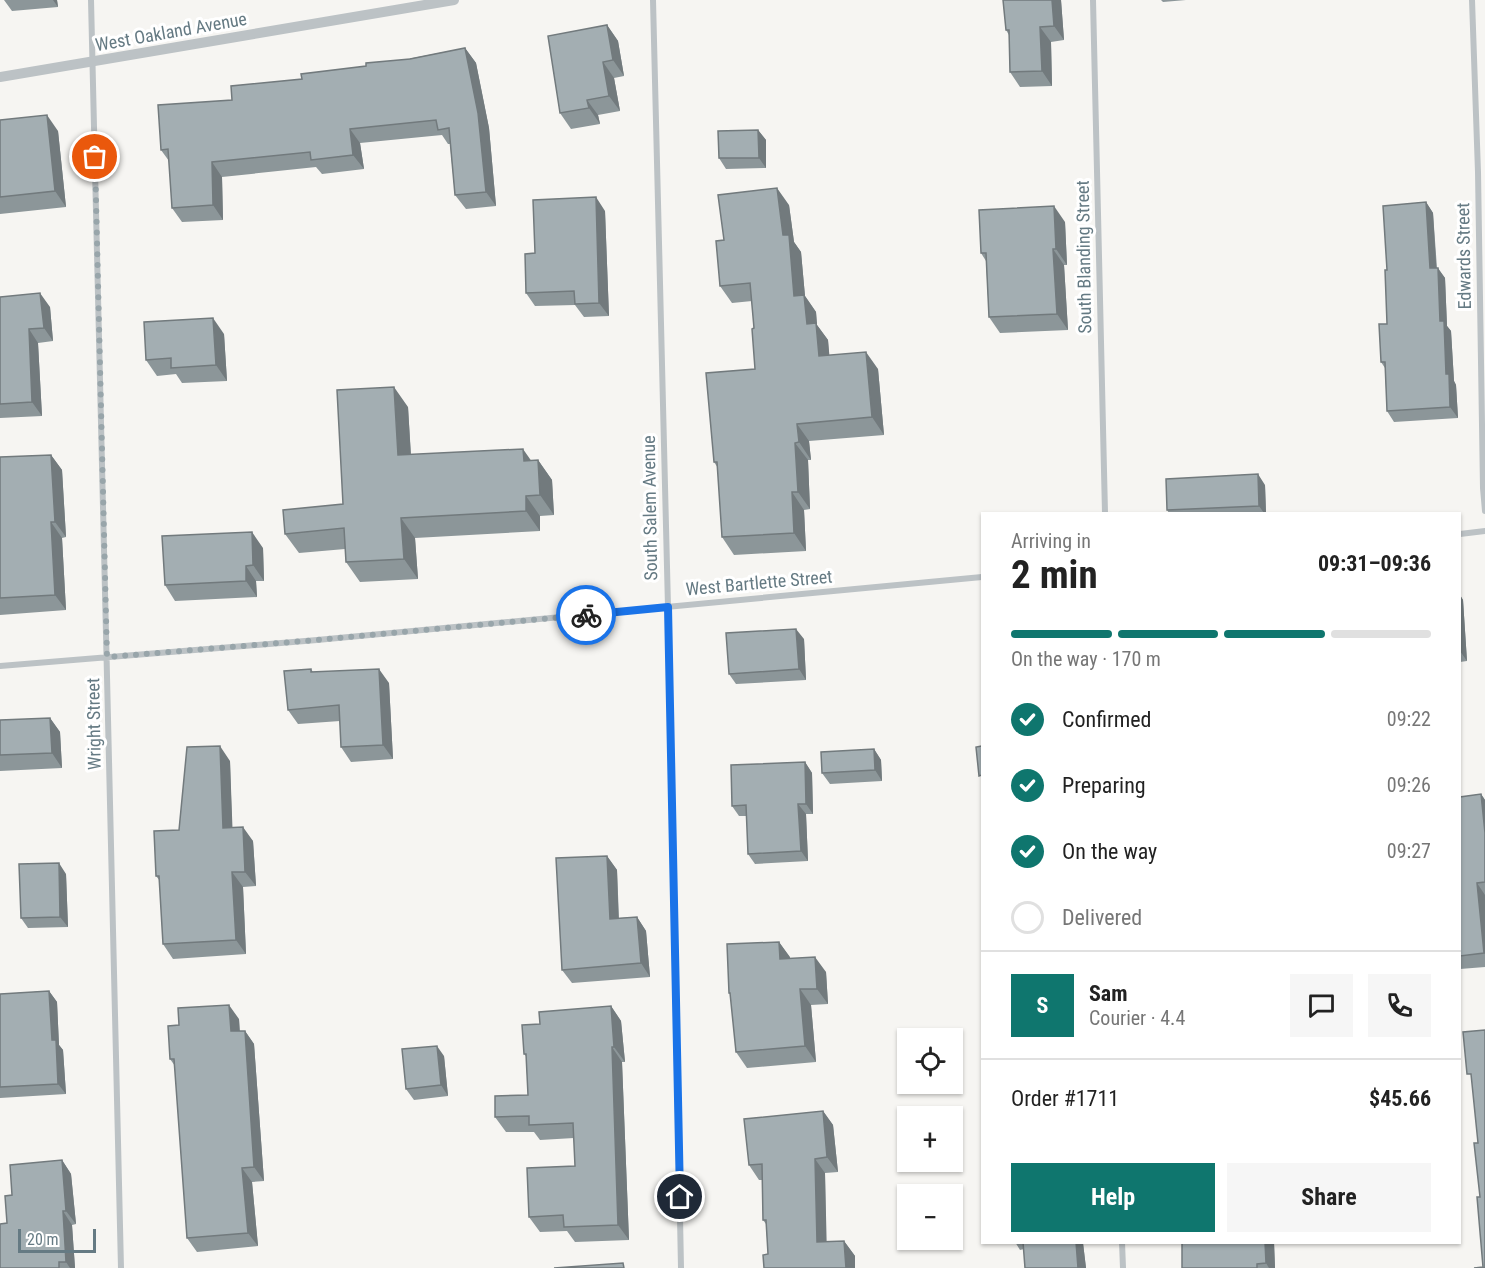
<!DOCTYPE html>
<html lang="en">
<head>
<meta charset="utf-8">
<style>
  :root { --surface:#fff; --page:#f6f6f6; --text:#222; --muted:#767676; --line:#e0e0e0; --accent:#0f766e }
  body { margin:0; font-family:"Roboto Condensed",sans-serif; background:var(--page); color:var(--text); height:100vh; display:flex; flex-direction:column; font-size:22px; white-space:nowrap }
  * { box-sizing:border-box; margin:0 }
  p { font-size:20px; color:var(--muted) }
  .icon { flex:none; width:33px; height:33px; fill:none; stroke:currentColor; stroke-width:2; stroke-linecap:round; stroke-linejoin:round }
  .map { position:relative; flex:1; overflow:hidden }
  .details { position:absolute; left:981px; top:512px; width:480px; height:732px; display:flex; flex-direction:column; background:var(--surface); border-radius:0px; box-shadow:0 2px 4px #0004 }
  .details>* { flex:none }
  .controls { position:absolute; left:897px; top:1028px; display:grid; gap:12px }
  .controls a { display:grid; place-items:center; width:66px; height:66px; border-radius:0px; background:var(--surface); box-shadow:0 2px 4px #0004; font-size:30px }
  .scale { position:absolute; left:18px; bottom:15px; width:78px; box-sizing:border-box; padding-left:6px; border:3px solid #657a83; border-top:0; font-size:16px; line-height:21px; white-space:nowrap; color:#657a83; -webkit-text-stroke:4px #fff; paint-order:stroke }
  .pin { position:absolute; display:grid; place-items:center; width:51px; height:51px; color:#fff; margin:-26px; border:3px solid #fff; border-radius:50%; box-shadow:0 2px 6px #0007 }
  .courier { position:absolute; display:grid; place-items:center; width:60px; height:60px; margin:-30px; border:4px solid #1a73e8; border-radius:50%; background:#fff; color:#222; box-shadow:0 2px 8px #0007 }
  .headline em { font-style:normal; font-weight:700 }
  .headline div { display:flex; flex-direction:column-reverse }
  .headline { display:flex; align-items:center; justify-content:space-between; height:102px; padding:0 30px }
  h1 { font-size:39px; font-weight:700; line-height:45px }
  .bar { display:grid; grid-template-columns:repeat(4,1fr); gap:9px 6px; align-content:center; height:72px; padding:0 30px }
  .bar i { height:8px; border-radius:4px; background:var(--line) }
  .bar .active { background:var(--accent) }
  .bar p { grid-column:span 4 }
  .line { display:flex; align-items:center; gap:15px; padding:0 30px; border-top:2px solid var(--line) }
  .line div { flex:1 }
  .round { display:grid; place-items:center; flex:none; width:63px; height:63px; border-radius:0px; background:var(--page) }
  ol { padding:0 30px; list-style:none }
  li { display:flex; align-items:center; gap:18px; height:66px }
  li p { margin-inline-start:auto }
  li .icon { padding:6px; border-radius:50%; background:var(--accent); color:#fff; stroke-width:4 }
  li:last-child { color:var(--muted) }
  li i { width:33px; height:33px; border:3px solid var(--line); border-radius:50% }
  .action { display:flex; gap:12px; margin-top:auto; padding:12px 30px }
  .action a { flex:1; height:69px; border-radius:0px; background:var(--accent); color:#fff; font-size:24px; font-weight:700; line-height:69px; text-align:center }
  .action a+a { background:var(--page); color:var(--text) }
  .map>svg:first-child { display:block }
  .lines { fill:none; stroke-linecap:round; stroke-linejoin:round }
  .minor { stroke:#bcc2c5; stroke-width:6 }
  .tertiary { stroke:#bcc2c5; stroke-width:10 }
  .wall { fill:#8c9699 }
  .shaded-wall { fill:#727a7d }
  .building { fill:#a3aeb2; stroke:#727a7d; stroke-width:1.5 }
  .done { stroke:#98a5aa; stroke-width:6; stroke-dasharray:0 10.8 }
  .route { stroke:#1a73e8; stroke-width:8 }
  .labels { text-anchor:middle; stroke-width:6; stroke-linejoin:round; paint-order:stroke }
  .street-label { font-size:18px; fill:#657a83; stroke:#fff }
</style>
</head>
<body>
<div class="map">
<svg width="1485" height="1268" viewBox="0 0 1485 1268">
  <rect width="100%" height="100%" fill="#f6f5f2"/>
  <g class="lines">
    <path class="minor" d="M91 0 121 1268
      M653 0 668 607 681 1268
      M1093 0 1105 513
      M1472 0 1478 172 1483 488 1485 511
      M1460 534 1485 531
      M0 666 317 640 982 577
      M1122 1242 1123 1268"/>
    <path class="tertiary" d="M0 77 454 0"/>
  </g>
  <path class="wall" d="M4 0H57L58 7 12 11Z
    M1003 0H1061L1064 40 1051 42 1052 86 1020 87 1010 72 1009 35 1006 30Z
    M1161 0H1186L1163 2Z
    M607 25 618 41 624 76 614 78 620 111 598 115 600 124 571 129 560 113Z
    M465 48 476 63 489 128 496 206 466 209 455 195 450 144H448L442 135 360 143 364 169 322 174 316 167 222 177 223 220 182 222 172 208 169 161 161 150 232 100 302 79Z
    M0 120 58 131 66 207 0 214Z
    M758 130 766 140V168L726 169 719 158Z
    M1426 202 1433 213 1437 268 1445 278 1447 326 1451 331 1454 381 1456 385 1458 418 1394 422 1387 411 1385 368 1381 362 1387 324V270Z
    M789 205 794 242 801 252 805 296 816 312 817 325 828 340 829 355 878 369 884 435 809 441 811 460H808L810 509 804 510 806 551 734 555 722 537 718 468 714 462 755 369 754 328 752 301 732 303 720 286 724 240Z
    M605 211 609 316 584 317 575 305 535 306 526 293 535 253Z
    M1065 222 1067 265H1064L1068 330 1000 333 989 317 986 261 981 253Z
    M0 297 50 307 53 341 38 343 42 416 0 418Z
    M224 334 227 381 182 383 176 374 157 376 146 360Z
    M408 407 411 455 531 460H538L552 480 554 515 540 516V531L415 538 418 579 360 582 346 562 345 549 299 553 285 534 343 504Z
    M51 455 62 470 66 537 62 538 66 610 0 615V457Z
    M1265 485 1266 513H1169L1167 510Z
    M263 548 264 581H256L257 597 175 601 165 585Z
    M1460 595 1463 600 1467 661 1460 662Z
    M804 639 806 680 736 684 729 674Z
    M311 669 313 672 389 683 393 759 351 762 341 747 340 721 298 724 288 710Z
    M50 718 60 732 62 768 0 771V720Z
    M874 749 881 760 882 781 830 784 822 773Z
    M230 761 232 827 253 841 256 886 243 887 246 954 173 959 163 944 160 881 156 876 179 830Z
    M805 762 812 773 813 814H806L808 861 755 864 748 854 747 816H739L732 806Z
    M1481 794 1485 800V967L1460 969V797Z
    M607 856 617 870 619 918 637 917 646 931 650 977 572 983 562 970Z
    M66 874 68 927 28 928 21 918Z
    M779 942 790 958 826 972 828 1004 811 1005 816 1062 747 1068 736 1052 731 995 729 993Z
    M49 991 57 1002 59 1045 63 1050 66 1094 0 1098V994Z
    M611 1006 621 1021 625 1062H622L629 1240 575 1242 567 1231 540 1232 529 1217 575 1166 574 1138 540 1140 534 1132H506L495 1117 528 1095 526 1056 524 1054 540 1024Z
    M239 1019 240 1031H245L254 1044 264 1181 252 1182 258 1246 197 1252 187 1238 175 1066 170 1059 179 1025Z
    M444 1056 448 1096 414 1100 406 1089Z
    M823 1111 833 1125 838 1172 825 1173 826 1242 844 1241 855 1256V1268H764L768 1254 766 1224 763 1220 762 1180H759L749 1165Z
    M62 1160 71 1174 76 1224 72 1225 75 1268H0L7 1223Z
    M1015 1242H1091V1243H1083L1086 1268H1025L1024 1249 1020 1250Z
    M1182 1242H1274L1275 1268H1182Z"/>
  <path class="shaded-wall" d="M53 0H57L58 7Z
    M1052 0H1061L1064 40 1054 26Z
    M607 25 618 41 624 76 613 60Z
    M1040 27 1051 42 1052 86 1042 71Z
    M465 48 476 63 489 128 496 206 486 192Z
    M603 62 614 78 620 111 609 96Z
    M587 100 598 115 600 124 589 108Z
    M47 115 58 131 66 207 55 191Z
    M350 129 360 143 364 169 353 155Z
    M758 130 766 140V168L759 158Z
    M212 162 222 177 223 220 213 205Z
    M777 188 789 205 794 242 801 252 805 296 816 312 817 325 828 340 831 373 819 356 807 324 794 296 783 235Z
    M596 197 605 211 609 316 599 303Z
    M1426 202 1433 213 1437 279 1430 268Z
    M1054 206 1065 222 1067 265 1056 249Z
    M1053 249 1064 265 1068 330 1057 314Z
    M1438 268 1445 278 1447 326 1451 331 1454 381 1456 385 1458 418 1450 407 1440 321Z
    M40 293 50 307 53 341 44 328Z
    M213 318 224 334 227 381 216 365Z
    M29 329 38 343 42 416 32 402Z
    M866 352 878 369 884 435 872 417Z
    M394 387 408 407 412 475 398 455Z
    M797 424 809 441 811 460 799 442Z
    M795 443 808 460 810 509 798 492Z
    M523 449 537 469 524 461Z
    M51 455 62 470 66 537 55 522Z
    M538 460 552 480 554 515 540 495Z
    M1258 474 1265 485 1266 513H1264L1259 506Z
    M792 492 804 510 806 551 794 533Z
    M526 496 540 516V531L526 511Z
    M401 518 415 538 418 579 404 559Z
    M51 522 62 538 66 610 55 595Z
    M252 532 263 548 264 581 253 565Z
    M246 566 256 581 257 597 246 581Z
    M1460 595 1463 600 1467 661 1460 651Z
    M796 629 804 639 806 680 799 669Z
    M379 669 389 683 393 759 383 745Z
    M50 718 60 732 62 768 52 753Z
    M220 746 230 761 233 842 223 828Z
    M874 749 881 760 882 781 875 770Z
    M805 762 812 773 813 814 806 804Z
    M1481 794 1485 800V833Z
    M798 804 806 814 808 861 801 851Z
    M243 827 253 841 256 886 245 872Z
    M607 856 617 870 619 933 610 919Z
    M59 863 66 874 68 927 60 917Z
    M232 872 243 887 246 954 236 940Z
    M1477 883 1485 895V954L1484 953Z
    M637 917 646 931 650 977 641 963Z
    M779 942 790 957 791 975 780 959Z
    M815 957 826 972 828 1004 817 989Z
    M800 989 811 1005 816 1062 805 1046Z
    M49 991 57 1002 59 1045 63 1050 66 1094 58 1084 52 1040Z
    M229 1005 239 1019 240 1045 231 1031Z
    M611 1006 621 1021 625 1062 614 1047Z
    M245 1031 254 1044 264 1181 254 1167Z
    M437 1046 444 1056 448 1096 441 1085Z
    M612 1047 622 1062 629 1240 618 1225Z
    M823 1111 833 1125 838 1172 827 1157Z
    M815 1159 825 1173 827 1257 817 1242Z
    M62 1160 71 1174 76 1224 66 1211Z
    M242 1168 252 1182 258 1246 248 1233Z
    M63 1211 72 1225 75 1268H70L66 1262Z
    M844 1241 855 1256V1268H846Z
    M1076 1242H1082L1083 1243 1086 1268H1078Z
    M1265 1242H1274L1275 1268H1269L1266 1263Z"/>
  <path class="building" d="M1003 0H1052L1054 26 1040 27 1042 71 1010 72 1009 30H1006Z
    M607 25 613 60 603 62 609 96 587 100 589 108 560 113 548 36Z
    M465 48 478 113 486 192 455 195 449 128 438 130 436 120 350 129 353 155 311 160 310 152 212 162 213 205 172 208 168 149 161 150 158 105 232 100 231 86 302 79 301 74 366 66V63L410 59Z
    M47 115 55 191 0 197V120Z
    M758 130 759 158H719L718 131Z
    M777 188 783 235H789L794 296 804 295 807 324 816 323 819 356 866 352 872 417 797 424 799 442 795 443 798 492H792L794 533 722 537 717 462H714L706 373 755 369 752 329 754 328 750 283 720 286 716 241 724 240 718 195Z
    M596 197 599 303 575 304 574 291 526 293 525 254 535 253 533 200Z
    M1426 202 1430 268H1438L1440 321H1444L1446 374H1449L1450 407 1387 411 1385 362H1381L1379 324H1387L1385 270H1387L1383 206Z
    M1054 206 1056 249H1053L1057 314 989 317 986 253H981L979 210Z
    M40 293 44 328 29 329 32 402 0 404V297Z
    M213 318 216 365 171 368V358L146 360 144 322Z
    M394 387 398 455 523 449 524 461 538 460 540 495 526 496V511L401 518 404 559 346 562 344 528 285 534 283 510 343 504 337 390Z
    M51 455 55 522H51L55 595 0 598V457Z
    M1258 474 1259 506 1167 510 1166 479Z
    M252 532 253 565 246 566V581L165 585 162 536Z
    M796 629 799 669 729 674 726 633Z
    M311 669V672L379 669 383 745 341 747 339 705 288 710 284 671Z
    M50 718 52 753 0 755V720Z
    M220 746 223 828 243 827 245 872H232L236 940 163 944 159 876H156L154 831 179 830 187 747Z
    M982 746V775L979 776 976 747Z
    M874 749 875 770 822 773 821 752Z
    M805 762 806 804H798L801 851 748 854 746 805 732 806 731 765Z
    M1481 794 1485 833V882L1477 883 1484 953 1460 956V797Z
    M607 856 610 919 637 917 641 963 562 970 556 858Z
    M59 863 60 917 21 918 19 864Z
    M779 942 780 959 815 957 817 989H800L805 1046 736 1052 730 993H729L727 944Z
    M49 991 52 1040H56L58 1084 0 1087V994Z
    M229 1005 231 1031H245L254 1167 242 1168 248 1233 187 1238 174 1059H170L168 1026 179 1025 178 1008Z
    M611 1006 614 1047H612L618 1225 564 1227 563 1215 529 1217 527 1168 575 1166 573 1123 529 1125V1116L495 1117V1096L528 1095 526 1054H524L522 1025 540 1024 539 1012Z
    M1485 1030V1268H1474L1483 1267 1477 1197H1480L1474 1143H1478L1471 1074H1467L1463 1032Z
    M437 1046 441 1085 406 1089 402 1049Z
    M823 1111 827 1157 815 1159 817 1242 844 1241 846 1268H764L763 1255 768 1254 766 1220H763L762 1164 749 1165 744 1119Z
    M62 1160 66 1211H63L66 1262H59V1268H0V1224L7 1223 5 1196 12 1195 10 1165Z
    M1023 1242H1076L1078 1268H1025Z
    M1182 1242H1265L1266 1263 1257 1264V1268H1182Z
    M623 1263 624 1268H554Z"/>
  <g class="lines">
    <path class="done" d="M95 157 107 657 317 640 586 615"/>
    <path class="route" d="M586 615 668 607 680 1197"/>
  </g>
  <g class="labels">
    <g class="street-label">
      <text transform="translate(171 32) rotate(-10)" y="6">West Oakland Avenue</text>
      <text transform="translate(1464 256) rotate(-91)" y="6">Edwards Street</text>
      <text transform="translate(1084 257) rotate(-91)" y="6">South Blanding Street</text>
      <text transform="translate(650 508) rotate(-91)" y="6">South Salem Avenue</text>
      <text transform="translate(759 583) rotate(-5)" y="6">West Bartlette Street</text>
      <text transform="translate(94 724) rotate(-91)" y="6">Wright Street</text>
    </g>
  </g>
</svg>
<div class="controls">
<a><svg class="icon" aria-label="locate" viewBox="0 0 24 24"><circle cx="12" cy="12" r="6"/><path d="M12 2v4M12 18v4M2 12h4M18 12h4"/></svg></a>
<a>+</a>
<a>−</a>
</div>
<div class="scale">20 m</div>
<div class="pin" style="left:95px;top:157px;background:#ea580c"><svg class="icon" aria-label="bag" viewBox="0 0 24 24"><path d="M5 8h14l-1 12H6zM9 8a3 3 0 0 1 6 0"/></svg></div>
<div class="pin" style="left:680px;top:1197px;background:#1f2937"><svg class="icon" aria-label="home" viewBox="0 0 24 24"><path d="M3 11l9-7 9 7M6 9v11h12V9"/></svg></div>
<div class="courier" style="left:586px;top:615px"><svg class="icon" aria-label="bike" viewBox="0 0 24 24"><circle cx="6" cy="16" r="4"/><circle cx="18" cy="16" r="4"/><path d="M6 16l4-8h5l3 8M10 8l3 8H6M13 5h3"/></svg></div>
<section class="details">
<div class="headline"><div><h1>2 min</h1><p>Arriving in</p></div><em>09:31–09:36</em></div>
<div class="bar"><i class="active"></i><i class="active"></i><i class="active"></i><i></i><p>On the way · 170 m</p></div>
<ol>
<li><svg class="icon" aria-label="check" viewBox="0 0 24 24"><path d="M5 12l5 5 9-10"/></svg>Confirmed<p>09:22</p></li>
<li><svg class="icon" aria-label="check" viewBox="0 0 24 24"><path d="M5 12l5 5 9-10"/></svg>Preparing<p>09:26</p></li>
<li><svg class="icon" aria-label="check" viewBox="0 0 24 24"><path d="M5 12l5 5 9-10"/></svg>On the way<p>09:27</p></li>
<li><i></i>Delivered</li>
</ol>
<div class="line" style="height:108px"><b class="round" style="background:var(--accent);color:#fff">S</b><div><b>Sam</b><p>Courier · 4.4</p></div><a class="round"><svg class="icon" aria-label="chat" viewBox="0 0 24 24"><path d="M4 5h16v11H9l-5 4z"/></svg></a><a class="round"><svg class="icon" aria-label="phone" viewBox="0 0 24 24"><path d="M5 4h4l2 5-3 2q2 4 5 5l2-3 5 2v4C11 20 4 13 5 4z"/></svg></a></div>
<div class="line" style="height:78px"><div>Order #1711</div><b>$45.66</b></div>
<div class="action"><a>Help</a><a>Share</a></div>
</section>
</div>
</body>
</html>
